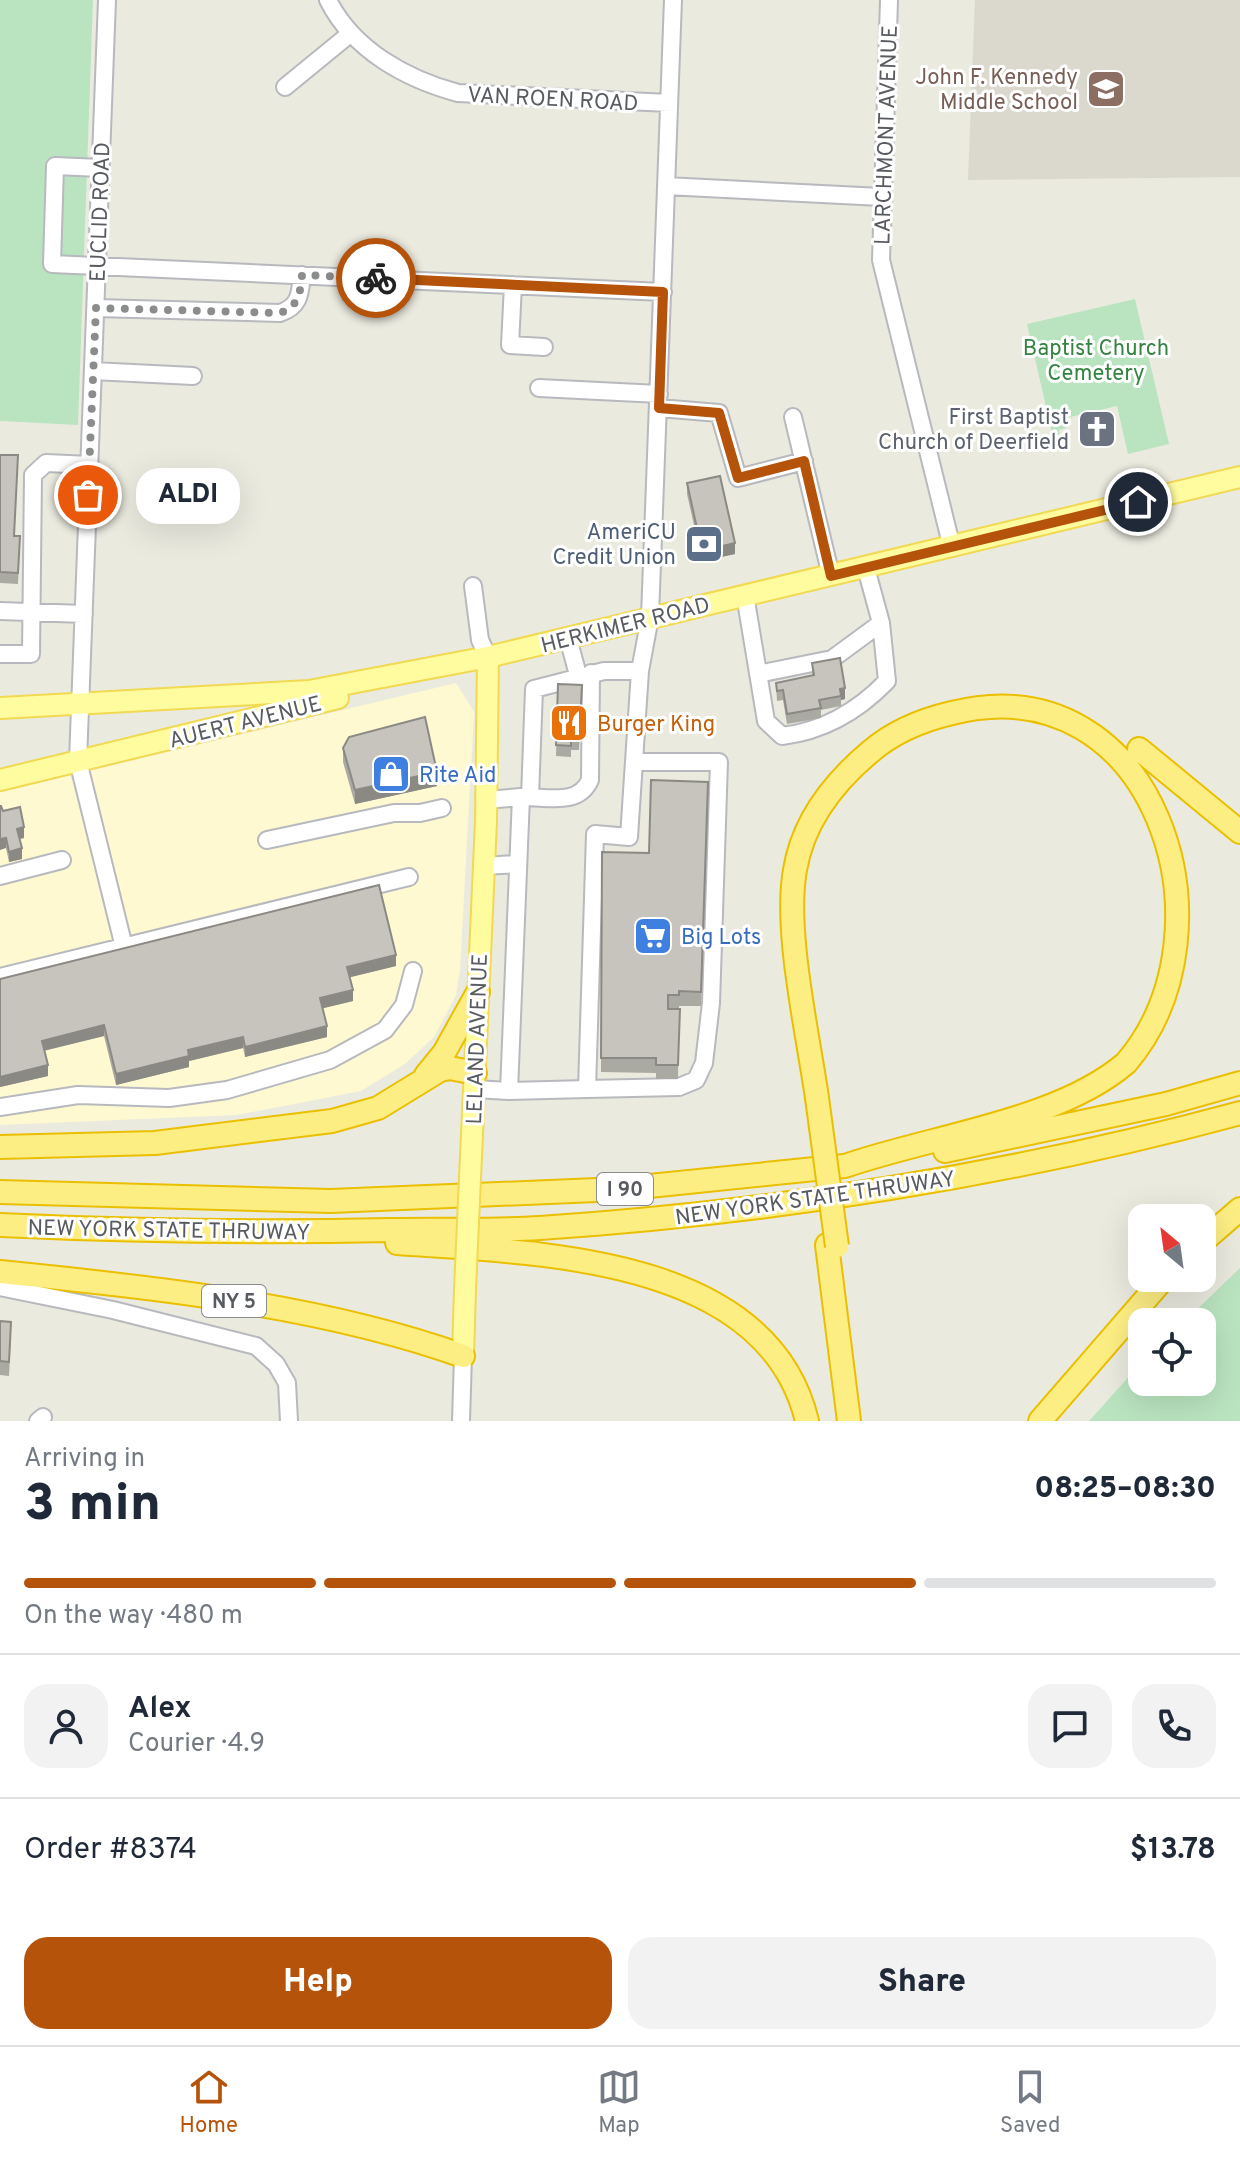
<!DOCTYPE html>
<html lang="en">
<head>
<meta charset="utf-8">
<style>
  :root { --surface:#fff; --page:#f2f2f3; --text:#1f2937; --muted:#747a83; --line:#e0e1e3; --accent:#b45309 }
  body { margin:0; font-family:Overpass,sans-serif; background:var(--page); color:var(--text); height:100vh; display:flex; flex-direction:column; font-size:30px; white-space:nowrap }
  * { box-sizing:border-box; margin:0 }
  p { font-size:26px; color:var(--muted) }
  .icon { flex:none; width:44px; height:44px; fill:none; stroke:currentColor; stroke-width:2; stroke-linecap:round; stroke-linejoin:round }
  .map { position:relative; height:1421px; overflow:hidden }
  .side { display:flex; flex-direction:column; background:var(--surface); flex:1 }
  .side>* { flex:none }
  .needle { width:52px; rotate:331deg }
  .fabs { position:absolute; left:1128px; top:1204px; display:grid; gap:16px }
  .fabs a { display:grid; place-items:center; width:88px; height:88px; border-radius:16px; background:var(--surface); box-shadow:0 8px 32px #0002; font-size:40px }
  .pin { position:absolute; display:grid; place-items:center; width:68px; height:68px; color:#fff; margin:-34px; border:4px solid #fff; border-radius:50%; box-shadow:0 2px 8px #0007 }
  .courier { position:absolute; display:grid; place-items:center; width:80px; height:80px; margin:-40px; border:6px solid #b45309; border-radius:50%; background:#fff; color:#222; box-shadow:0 2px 10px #0007 }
  .bubble { position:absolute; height:56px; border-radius:24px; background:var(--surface); box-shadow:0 8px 32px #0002; font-size:26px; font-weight:800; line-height:56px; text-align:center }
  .headline em { font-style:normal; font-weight:800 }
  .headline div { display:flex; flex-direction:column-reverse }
  .headline { display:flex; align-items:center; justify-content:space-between; height:136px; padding:0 24px }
  h1 { font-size:52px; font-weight:800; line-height:60px }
  .bar { display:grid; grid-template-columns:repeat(4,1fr); gap:12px 8px; align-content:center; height:96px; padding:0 24px }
  .bar i { height:10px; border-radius:6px; background:var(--line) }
  .bar .selected { background:var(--accent) }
  .bar p { grid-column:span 4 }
  .line { display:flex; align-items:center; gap:20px; padding:0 24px; border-top:2px solid var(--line) }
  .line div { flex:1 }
  .round { display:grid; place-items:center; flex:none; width:84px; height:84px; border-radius:24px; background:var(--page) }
  .primary-button { display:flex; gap:16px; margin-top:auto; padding:16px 24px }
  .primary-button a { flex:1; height:92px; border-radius:24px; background:var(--accent); color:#fff; font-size:32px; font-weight:800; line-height:92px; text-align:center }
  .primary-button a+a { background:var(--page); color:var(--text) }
  .tabs { display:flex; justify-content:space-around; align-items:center; height:112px; border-top:2px solid var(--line); background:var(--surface); font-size:22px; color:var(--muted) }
  .tabs a { display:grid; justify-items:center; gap:4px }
  .tabs .selected { color:var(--accent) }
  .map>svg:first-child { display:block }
  .commercial { fill:#fef9d1 }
  .education { fill:#dbd9cd }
  .green { fill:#bae4c0 }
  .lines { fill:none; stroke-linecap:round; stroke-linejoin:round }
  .minor-casing { stroke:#b7b9be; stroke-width:20 }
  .major-casing { stroke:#f1d952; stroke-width:24 }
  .highway-casing { stroke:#eabf00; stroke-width:26 }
  .minor { stroke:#fff; stroke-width:16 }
  .major { stroke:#fffca0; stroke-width:20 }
  .highway { stroke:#fdee84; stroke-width:22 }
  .major-bridge-casing { stroke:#f1d952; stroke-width:24; stroke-linecap:butt }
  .highway-bridge-casing { stroke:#eabf00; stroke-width:26; stroke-linecap:butt }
  .major-bridge { stroke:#fffca0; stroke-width:20 }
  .highway-bridge { stroke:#fdee84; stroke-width:22 }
  .wall { fill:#aaa9a2 }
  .shaded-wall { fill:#8b8984 }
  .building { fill:#c6c4bc; stroke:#8b8984; stroke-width:2 }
  .done { stroke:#8b8d8c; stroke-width:8; stroke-dasharray:0 14.4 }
  .route { stroke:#b45309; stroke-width:10 }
  .labels { text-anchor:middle; stroke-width:6; stroke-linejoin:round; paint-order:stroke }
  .shield { fill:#fff; stroke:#8a8c90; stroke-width:2 }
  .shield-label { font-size:20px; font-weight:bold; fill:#585b60 }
  .education-label { font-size:22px; fill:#785e54; stroke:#fff; text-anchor:end }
  .street-label { font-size:22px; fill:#585b60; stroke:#fff }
  .park-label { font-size:22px; fill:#348441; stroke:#fff }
  .worship-label { font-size:22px; fill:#5b616d; stroke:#fff; text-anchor:end }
  .service-label { font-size:22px; fill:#4e5e75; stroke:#fff; text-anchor:end }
  .food-label { font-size:22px; fill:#c56008; stroke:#fff; text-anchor:start }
  .shop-label { font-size:22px; fill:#366cbe; stroke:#fff; text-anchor:start }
</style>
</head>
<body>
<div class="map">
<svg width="1240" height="1421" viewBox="0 0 1240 1421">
  <rect width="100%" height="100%" fill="#ebeadf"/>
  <path class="commercial" d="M456 683 474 712 460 970 456 995 434 1037 405 1064 361 1091 237 1115 0 1125V792Z"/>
  <path class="education" d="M975 0H1240V177L968 180Z"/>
  <path class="green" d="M0 0H93L78 425 0 421Z
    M1135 299 1169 444 1128 454 1117 406 1066 418 1068 427 1059 430 1060 439 1054 441 1027 324Z
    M1240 1268V1421H1089L1142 1362V1382H1202V1322H1184Z"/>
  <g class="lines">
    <defs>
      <path id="minor" d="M107 0 78 761 124 947
        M328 0C353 50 406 79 458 93L669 103
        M889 0 881 260 952 548
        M285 87 351 33
        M101 168 55 166 52 264 663 292
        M666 186 881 197
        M513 285 510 345 544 347
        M96 308 280 313C300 306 300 294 302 275
        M93 371 193 376
        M539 388 659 394
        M659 408 719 413 738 478 804 461
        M793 417 831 576
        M473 586 480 640 488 657
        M745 595 766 721 782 736C824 731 858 711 887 681L881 623 866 568
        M0 611 84 614
        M568 638 578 675
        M0 654H31L33 475 46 463 90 465
        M758 674 832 659 881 623
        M521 797C546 796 578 807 590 780L591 673
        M530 797 534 689 604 671H640
        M267 840 394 813H420L442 808
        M484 866 516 864
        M0 876 62 860
        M0 977 409 877
        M474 1089 509 1091 521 797 486 800
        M587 1089 679 1087 696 1080 704 1063 711 1003 719 762H634
        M509 1091 587 1089 595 834 629 837 640 671 650 617 673 0
        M0 1107 78 1095 169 1098 227 1090 330 1060 385 1030 404 1005 413 971
        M0 1287 113 1310 256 1346 276 1364 287 1383 289 1421
        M38 1421 43 1417
        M461 1421 463 1356"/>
      <path id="major" d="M0 708 309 691 488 657 1240 477
        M0 780 338 698
        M472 1134 486 821 488 657
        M463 1356 465 1289"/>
      <path id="highway" d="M1139 749 1240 832
        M426 1075 444 1053 478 992
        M817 1098C808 1034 784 931 795 870 803 821 833 783 870 752 894 731 922 720 952 713 1155 662 1240 930 1126 1063 1057 1122 930 1136 845 1166
        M0 1147 155 1143 332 1121 378 1108 440 1070 450 1068 475 1073
        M945 1151 1166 1104 1240 1083
        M0 1192 331 1201 620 1189 844 1166
        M0 1225C130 1231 260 1233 390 1230 440 1229 490 1231 540 1228 777 1212 1011 1175 1240 1113
        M1202 1242 1240 1209
        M397 1243C533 1253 767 1254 807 1421
        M827 1245 849 1421
        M0 1272C150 1287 321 1305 463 1356
        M1040 1421 1164 1278"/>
    </defs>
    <use href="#minor" class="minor-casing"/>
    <use href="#major" class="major-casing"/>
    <use href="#highway" class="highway-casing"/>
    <use href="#minor" class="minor"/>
    <use href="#major" class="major"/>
    <use href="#highway" class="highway"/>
    <defs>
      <path id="major-bridge" d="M465 1289 472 1134"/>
      <path id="highway-bridge" d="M817 1098 837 1246"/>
    </defs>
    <use href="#major-bridge" class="major-bridge-casing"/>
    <use href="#highway-bridge" class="highway-bridge-casing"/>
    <use href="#major-bridge" class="major-bridge"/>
    <use href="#highway-bridge" class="highway-bridge"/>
  </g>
  <path class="wall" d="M0 455 14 536H20L18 584 0 583Z
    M687 483 735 554 702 561 687 494Z
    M812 663 845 699 841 700V706L821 710V718L787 724 783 700 777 701 776 683 812 676Z
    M558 684 582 685 579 750H571V757L556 756Z
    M343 748 437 786 355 804 343 762Z
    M708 797 701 1006H679L678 1079H656V1073L601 1072 602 852 649 853Z
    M3 811 24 838 20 839 22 859 9 862 6 848Z
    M396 966 350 977 353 1001 323 1008 327 1037 245 1057 243 1048 189 1061V1067L116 1085 104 1036 44 1051 48 1076 0 1087V979Z
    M0 1321 11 1336 9 1376 0 1375Z"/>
  <path class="shaded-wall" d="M735 543V554L702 561V551Z
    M845 688V699L841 700 840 689Z
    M437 772V786L355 804V790Z
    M24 827V838L17 839V829Z
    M6 838V848L0 850V839Z
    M22 848V859L9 862V852Z
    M396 955V966L347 978V967Z
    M353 990V1001L320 1009V998Z
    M104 1025V1036L42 1051V1041Z
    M327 1026V1037L245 1057V1047Z
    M243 1037V1048L189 1061V1067L116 1085V1074L188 1050Z
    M48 1065V1076L0 1087V1077Z"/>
  <path class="building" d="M0 455H18L14 536H20L18 573 0 572Z
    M720 476 735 543 702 551 687 483Z
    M840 658 845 688 840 689 841 696 819 700 821 708 787 714 783 690 777 691 776 683 814 675 812 663Z
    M558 684 582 685 579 740H571V746L556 745Z
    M425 717 437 772 355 790 343 748 349 737Z
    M651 780 708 782 701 992 679 991V995H668V1009H680L678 1065H656V1058H601L602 852 649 853Z
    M0 806H1L3 811 20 807 24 827 17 829 22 848 9 852 6 838 0 839Z
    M379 885 396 955 347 967 353 990 320 998 327 1026 245 1047 243 1037 188 1050 189 1056 116 1074 104 1025 42 1041 48 1065 0 1077V979Z
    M0 1321 11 1322 9 1362 0 1361Z"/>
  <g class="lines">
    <path class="done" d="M88 495 96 308 280 313C299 306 300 294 302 275L376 278"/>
    <path class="route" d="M376 278 663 292 659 408 719 413 738 478 804 461 831 576 1138 502"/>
  </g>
  <defs>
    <symbol id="school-square" viewBox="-11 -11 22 22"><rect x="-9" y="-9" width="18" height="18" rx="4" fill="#8d6e63" stroke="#fff"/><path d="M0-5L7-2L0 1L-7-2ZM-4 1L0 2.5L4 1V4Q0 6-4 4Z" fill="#fff"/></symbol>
    <symbol id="church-square" viewBox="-11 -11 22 22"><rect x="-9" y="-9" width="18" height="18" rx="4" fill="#6b7280" stroke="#fff"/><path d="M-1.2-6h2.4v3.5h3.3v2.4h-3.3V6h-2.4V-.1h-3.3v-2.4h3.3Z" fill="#fff"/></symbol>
    <symbol id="bank-square" viewBox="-11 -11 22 22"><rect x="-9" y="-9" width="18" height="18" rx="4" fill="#5c6f8a" stroke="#fff"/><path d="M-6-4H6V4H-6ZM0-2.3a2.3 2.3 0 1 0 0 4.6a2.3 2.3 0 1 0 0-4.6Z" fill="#fff"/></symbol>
    <symbol id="restaurant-square" viewBox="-11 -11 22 22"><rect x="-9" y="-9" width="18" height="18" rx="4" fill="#e8710a" stroke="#fff"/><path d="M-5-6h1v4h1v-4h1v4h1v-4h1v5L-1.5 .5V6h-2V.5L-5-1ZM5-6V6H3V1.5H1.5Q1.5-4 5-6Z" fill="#fff"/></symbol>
    <symbol id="shop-square" viewBox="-11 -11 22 22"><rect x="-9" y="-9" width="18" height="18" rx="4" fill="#3f7fe0" stroke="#fff"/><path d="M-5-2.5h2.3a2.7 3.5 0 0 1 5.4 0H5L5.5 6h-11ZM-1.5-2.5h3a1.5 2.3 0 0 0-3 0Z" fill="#fff"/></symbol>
    <symbol id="supermarket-square" viewBox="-11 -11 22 22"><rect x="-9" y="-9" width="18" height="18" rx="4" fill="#3f7fe0" stroke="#fff"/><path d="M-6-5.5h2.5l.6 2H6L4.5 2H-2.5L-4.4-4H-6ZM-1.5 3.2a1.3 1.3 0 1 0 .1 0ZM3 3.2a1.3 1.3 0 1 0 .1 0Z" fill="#fff"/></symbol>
  </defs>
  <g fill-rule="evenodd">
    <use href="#school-square" x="1084" y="67" width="44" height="44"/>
    <use href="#church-square" x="1075" y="407" width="44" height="44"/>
    <use href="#bank-square" x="682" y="522" width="44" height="44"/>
    <use href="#restaurant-square" x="547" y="701" width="44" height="44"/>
    <use href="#shop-square" x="369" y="752" width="44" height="44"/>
    <use href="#supermarket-square" x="631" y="914" width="44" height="44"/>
  </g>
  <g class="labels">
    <g class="shield">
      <rect x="597" y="1173" width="56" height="32" rx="6"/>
      <rect x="202" y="1285" width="64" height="32" rx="6"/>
    </g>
    <g class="shield-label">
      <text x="625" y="1196">I 90</text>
      <text x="234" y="1308">NY 5</text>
    </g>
    <g class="education-label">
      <text x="1078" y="84">John F. Kennedy<tspan x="1078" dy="25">Middle School</tspan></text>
    </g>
    <g class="street-label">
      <text transform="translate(553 98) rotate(3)" y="8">VAN ROEN ROAD</text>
      <text transform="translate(885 135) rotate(-88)" y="8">LARCHMONT AVENUE</text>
      <text transform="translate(99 212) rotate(-88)" y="8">EUCLID ROAD</text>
      <text transform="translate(625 624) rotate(-14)" y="8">HERKIMER ROAD</text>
      <text transform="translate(245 721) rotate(-14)" y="8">AUERT AVENUE</text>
      <text transform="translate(476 1039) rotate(-88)" y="8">LELAND AVENUE</text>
      <text transform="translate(815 1197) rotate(-8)" y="8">NEW YORK STATE THRUWAY</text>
      <text transform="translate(169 1229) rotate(1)" y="8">NEW YORK STATE THRUWAY</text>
    </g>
    <g class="park-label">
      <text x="1096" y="355">Baptist Church<tspan x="1096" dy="25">Cemetery</tspan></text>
    </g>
    <g class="worship-label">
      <text x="1069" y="424">First Baptist<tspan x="1069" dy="25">Church of Deerfield</tspan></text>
    </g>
    <g class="service-label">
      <text x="676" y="539">AmeriCU<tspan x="676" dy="25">Credit Union</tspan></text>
    </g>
    <g class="food-label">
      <text x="597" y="731">Burger King</text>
    </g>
    <g class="shop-label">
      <text x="419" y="782">Rite Aid</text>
      <text x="681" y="944">Big Lots</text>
    </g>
  </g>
</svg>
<div class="fabs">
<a><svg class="needle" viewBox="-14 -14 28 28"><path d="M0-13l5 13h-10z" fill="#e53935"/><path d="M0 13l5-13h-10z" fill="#747a83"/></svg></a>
<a><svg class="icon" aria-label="locate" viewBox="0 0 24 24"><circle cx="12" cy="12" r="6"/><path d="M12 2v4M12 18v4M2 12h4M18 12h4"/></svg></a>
</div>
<div class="pin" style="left:88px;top:495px;background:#ea580c"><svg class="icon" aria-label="bag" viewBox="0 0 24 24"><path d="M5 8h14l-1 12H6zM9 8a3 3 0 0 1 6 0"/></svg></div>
<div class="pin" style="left:1138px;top:502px;background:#1f2937"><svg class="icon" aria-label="home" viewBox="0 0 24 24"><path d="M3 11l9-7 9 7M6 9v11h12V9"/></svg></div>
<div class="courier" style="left:376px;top:278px"><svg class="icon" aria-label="bike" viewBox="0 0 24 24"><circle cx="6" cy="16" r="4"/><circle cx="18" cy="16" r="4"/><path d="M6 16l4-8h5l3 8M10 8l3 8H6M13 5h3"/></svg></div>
<div class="bubble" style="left:136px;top:468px;width:104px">ALDI</div>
</div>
<section class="side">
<div class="headline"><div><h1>3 min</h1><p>Arriving in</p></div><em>08:25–08:30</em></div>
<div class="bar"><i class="selected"></i><i class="selected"></i><i class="selected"></i><i></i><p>On the way · 480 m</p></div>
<div class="line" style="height:144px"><a class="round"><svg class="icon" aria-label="person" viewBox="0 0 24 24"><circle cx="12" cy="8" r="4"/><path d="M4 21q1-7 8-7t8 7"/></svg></a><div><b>Alex</b><p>Courier · 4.9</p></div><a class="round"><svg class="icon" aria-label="chat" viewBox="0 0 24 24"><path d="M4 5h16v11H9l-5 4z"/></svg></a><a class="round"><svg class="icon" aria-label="phone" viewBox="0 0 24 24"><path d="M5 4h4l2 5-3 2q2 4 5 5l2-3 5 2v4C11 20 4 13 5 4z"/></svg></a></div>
<div class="line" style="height:104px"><div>Order #8374</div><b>$13.78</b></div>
<div class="primary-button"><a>Help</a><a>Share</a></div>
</section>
<nav class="tabs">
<a class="selected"><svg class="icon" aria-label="home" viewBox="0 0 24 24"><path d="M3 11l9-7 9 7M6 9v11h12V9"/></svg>Home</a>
<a><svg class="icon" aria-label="map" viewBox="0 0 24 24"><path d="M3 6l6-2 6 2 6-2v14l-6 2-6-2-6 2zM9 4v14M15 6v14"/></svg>Map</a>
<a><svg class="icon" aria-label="saved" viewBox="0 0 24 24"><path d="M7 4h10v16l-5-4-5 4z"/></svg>Saved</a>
</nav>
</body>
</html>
